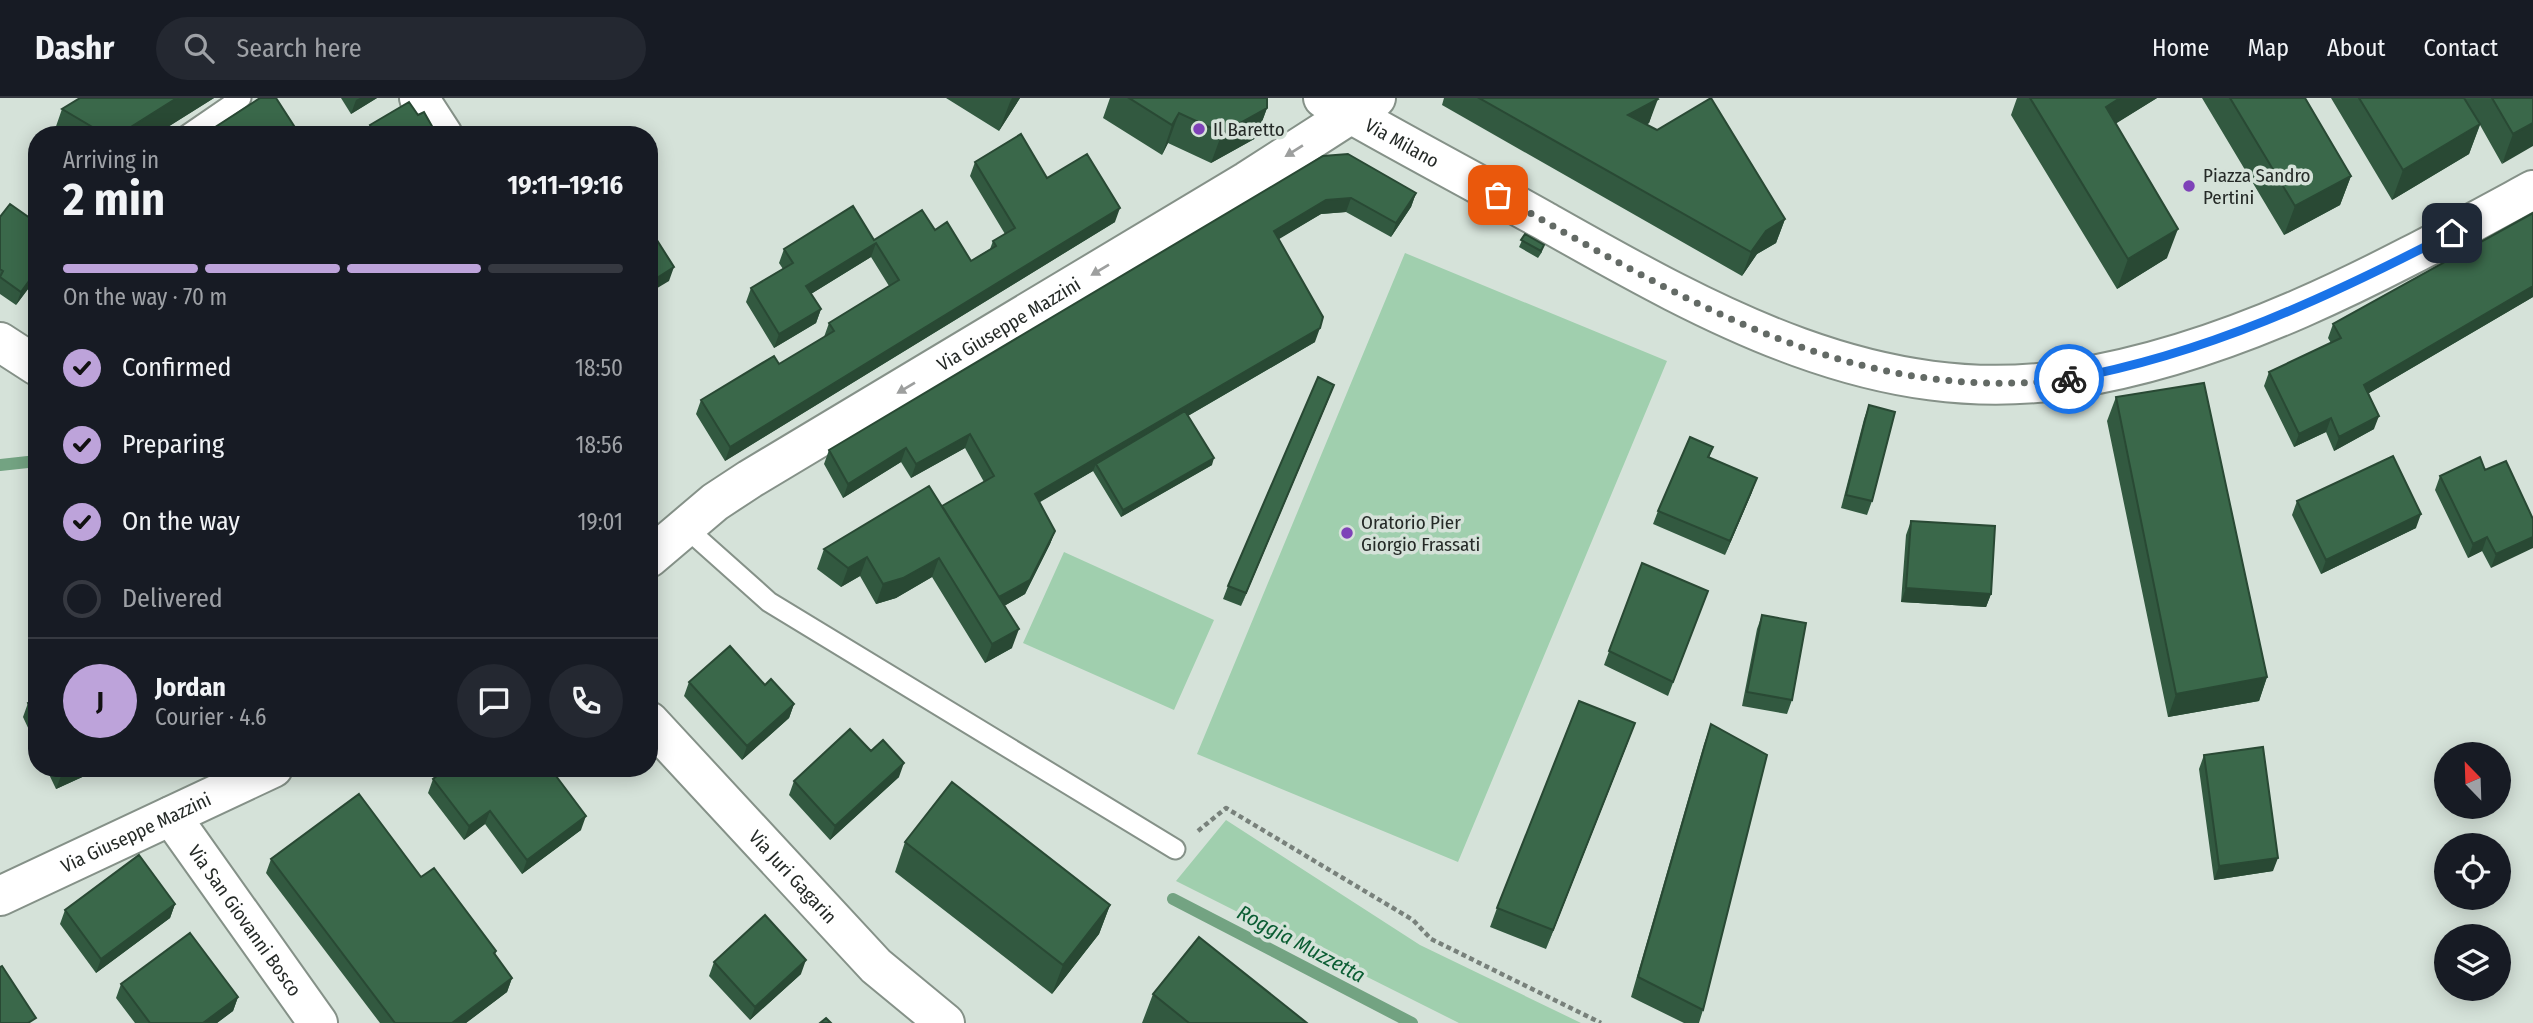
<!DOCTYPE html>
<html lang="en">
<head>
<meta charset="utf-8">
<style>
  :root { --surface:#171b24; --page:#242831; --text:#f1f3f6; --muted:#9ea1a6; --line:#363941; --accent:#bda3da }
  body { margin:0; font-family:"Fira Sans Condensed",sans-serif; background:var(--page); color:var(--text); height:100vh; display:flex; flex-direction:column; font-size:26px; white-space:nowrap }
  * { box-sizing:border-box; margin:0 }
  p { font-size:23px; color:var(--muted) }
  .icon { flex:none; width:38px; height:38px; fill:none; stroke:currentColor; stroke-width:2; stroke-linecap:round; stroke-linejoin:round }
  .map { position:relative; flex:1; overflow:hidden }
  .details { position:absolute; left:28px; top:28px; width:630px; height:651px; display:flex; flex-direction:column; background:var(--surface); border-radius:28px; box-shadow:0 4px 18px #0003 }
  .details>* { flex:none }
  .needle { width:46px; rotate:337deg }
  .controls { position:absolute; left:2434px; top:644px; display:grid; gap:14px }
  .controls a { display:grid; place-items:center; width:77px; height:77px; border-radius:50%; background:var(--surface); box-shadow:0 4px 18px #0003; font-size:35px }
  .pin { position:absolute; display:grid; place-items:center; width:60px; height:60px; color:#fff; margin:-30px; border-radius:14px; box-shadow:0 4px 10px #0006 }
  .courier { position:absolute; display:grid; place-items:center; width:70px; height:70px; margin:-35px; border:5px solid #1a73e8; border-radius:50%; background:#fff; color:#222; box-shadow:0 2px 9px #0007 }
  .summary em { font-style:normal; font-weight:700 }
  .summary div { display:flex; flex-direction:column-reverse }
  .summary { display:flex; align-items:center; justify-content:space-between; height:119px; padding:0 35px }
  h1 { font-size:46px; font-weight:700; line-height:52px }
  .bar { display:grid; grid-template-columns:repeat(4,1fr); gap:10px 7px; align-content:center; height:84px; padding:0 35px }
  .bar i { height:9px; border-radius:5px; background:var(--line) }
  .bar .active { background:var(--accent) }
  .bar p { grid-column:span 4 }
  .line { display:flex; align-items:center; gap:18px; padding:0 35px; border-top:2px solid var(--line) }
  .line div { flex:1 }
  .round { display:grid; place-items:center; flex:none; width:74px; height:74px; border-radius:37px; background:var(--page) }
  ol { padding:0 35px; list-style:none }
  li { display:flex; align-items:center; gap:21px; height:77px }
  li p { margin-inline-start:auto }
  li .icon { padding:7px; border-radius:50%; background:var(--accent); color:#111; stroke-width:4 }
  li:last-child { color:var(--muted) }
  li i { width:38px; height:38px; border:4px solid var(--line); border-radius:50% }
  header { display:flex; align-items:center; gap:42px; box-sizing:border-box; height:98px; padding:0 35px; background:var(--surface); border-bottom:2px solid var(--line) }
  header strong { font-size:33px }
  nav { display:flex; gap:38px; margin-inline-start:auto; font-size:24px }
  .search { width:490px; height:63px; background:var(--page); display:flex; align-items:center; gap:18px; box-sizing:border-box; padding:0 24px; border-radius:38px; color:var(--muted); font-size:26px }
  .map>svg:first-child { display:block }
  .green { fill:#a0cfae }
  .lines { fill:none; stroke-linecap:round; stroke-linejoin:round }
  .stream { stroke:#73a382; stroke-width:12 }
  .service-casing { stroke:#859188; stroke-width:23 }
  .minor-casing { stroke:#859188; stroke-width:42 }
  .tertiary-casing { stroke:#859188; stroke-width:42 }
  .path { stroke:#78817b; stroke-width:4.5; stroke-dasharray:5 3.5; stroke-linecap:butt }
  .service { stroke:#fff; stroke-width:19 }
  .minor { stroke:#fff; stroke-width:38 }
  .tertiary { stroke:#fff; stroke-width:38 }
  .wall { fill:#325940 }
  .shaded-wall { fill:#294934 }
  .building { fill:#3a684a; stroke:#294934; stroke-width:2 }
  .oneway { fill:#9d9f9e }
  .done { stroke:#636a65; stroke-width:7; stroke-dasharray:0 12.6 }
  .route { stroke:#1a73e8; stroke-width:9 }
  .poi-dot { fill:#7e42b8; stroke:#d5e2d9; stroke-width:2.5 }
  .labels { text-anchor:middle; stroke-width:7; stroke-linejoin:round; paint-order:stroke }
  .poi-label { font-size:19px; fill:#252a27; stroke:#d5e2d9; text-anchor:start }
  .street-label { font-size:19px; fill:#252a27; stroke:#d5e2d9 }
  .water-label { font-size:21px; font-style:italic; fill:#0b5d33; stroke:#d5e2d9 }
</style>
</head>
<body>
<header>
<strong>Dashr</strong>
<div class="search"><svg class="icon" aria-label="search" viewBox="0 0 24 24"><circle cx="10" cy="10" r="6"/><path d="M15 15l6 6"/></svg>Search here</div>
<nav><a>Home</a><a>Map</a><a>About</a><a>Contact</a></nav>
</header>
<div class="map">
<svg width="2533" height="925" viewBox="0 0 2533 925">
  <rect width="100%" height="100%" fill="#d5e2d9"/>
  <path class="green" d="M1405 155 1667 263 1458 764 1197 656Z
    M1064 454 1214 522 1174 612 1023 545Z
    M1226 722 1420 847 1581 925H1459L1176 783Z"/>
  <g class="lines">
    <path class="stream" d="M0 367 37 363
      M1173 801 1412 925"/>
    <defs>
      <path id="service" d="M187 37 241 0
        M685 429 769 504 1175 751"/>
      <g id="minor">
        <path d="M419 0 443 37"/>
        <path d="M0 244 37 268"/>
        <path id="s1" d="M649 460 715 404 750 381 1247 83 1376 0"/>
        <path id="s2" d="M649 623 876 868 945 925"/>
        <path id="s3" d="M171 718 318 925"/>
        <path id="s4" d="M0 798 273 670"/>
      </g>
      <g id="tertiary">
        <path id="s5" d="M1323 0C1395 42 1470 81 1543 122 1706 214 1875 312 2070 281 2237 255 2387 171 2533 92"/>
      </g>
    </defs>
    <use href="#service" class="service-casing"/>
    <use href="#minor" class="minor-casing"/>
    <use href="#tertiary" class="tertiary-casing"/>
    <path class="path" d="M649 392 656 404
      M1198 733 1226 710 1413 822 1431 841 1601 925"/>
    <use href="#service" class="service"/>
    <use href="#minor" class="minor"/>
    <use href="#tertiary" class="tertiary"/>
  </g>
  <path class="wall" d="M214 0 155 37H53L62 11Z
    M341 0H377L351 16Z
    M946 0H1020L999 33Z
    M1110 0H1267V10L1256 40 1211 65 1168 45 1162 57 1103 20Z
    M1444 0H1657L1649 25 1646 27 1785 121 1776 145 1757 156 1742 178 1442 7Z
    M2017 0H2157L2116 25 2167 160 2117 191 2011 17Z
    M2202 0H2305L2351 78 2340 107 2284 137Z
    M2331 0H2533L2502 66 2480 27 2469 56 2392 102Z
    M418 17 437 37H453H366L370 27Z
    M1323 58 1416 95 1411 109 1391 139 1346 114 1321 116 1278 141 1315 244 1188 318 1212 367 1121 419 1093 373 1039 404 1055 433 1050 446 1025 496 1004 508 1012 550 985 565 932 479 896 500 876 506 860 478 841 489 817 471 824 451 942 408 984 384 965 350 911 380 901 364 843 400 824 366 829 352Z
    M975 64 1047 80 1115 124 725 363 696 316 701 302 779 266 824 239 829 225 889 188 871 159 811 196 821 211 816 225 774 250 746 204 751 190 783 171 779 165 784 151 874 142 935 132 971 163 990 151 993 143 1005 136 970 78Z
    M0 119 37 125V179L16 207 0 196Z
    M1525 136 1542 154 1538 160 1519 149Z
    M2533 199 2369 295 2374 331 2334 353 2326 334 2294 349 2264 288 2269 274 2331 245 2328 240 2333 226Z
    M2116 299 2267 579 2259 603 2168 619 2107 323Z
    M1329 300 1241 508 1223 501 1228 488Z
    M1869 307 1872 403 1867 417 1841 410 1864 321Z
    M1713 349 1709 360 1752 394 1725 457 1653 426 1658 413Z
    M2485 372 2533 421 2491 470 2482 453 2468 460 2435 392 2440 378Z
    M2297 403 2416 430 2321 476 2292 417Z
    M1911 423 1991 496 1986 509 1901 504 1906 437Z
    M1642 465 1708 493 1668 598 1604 567Z
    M1762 517 1792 602 1787 616 1742 608 1757 531Z
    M689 584 765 587 794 606 789 620 742 662 684 598Z
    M37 601V649L23 619 28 605Z
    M1711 626 1703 912 1699 925H1684L1631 899 1704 646Z
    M1628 644 1546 851 1490 829 1497 810Z
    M871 653 899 679 830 742 789 697 794 683Z
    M2204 657 2273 773 2214 782 2199 671Z
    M46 670H102L56 691Z
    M553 674 581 732 522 776 485 726 464 742 428 695 433 681Z
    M905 744 1110 807 1099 836 1052 896 895 774Z
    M271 761 421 779 496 853 495 857 512 880 507 894 466 925H380L266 775Z
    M175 806 170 820 96 875 60 826 65 812Z
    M714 864 801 876 750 922 709 878Z
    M121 886 238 899 233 913 217 925H135L116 900Z
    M1153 896 1307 925H1142Z"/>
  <path class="shaded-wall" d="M177 0H214L155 37H118Z
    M360 0H377L351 16 356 2Z
    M1012 0H1020L999 33 1010 4Z
    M2120 0H2157L2096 38 2106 9Z
    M1658 1 1649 25 1619 41 1628 17Z
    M1267 10 1256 40 1211 65 1222 35Z
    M1179 15 1168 45 1162 57 1172 27Z
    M2533 25V48L2502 66 2513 36Z
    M2480 26 2469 56 2392 102 2403 72Z
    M296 31 294 37H287Z
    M2351 78 2340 107 2284 137 2295 108Z
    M1416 95 1411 109 1391 139 1396 125Z
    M1351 100 1346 114 1321 116 1269 147 1274 133 1326 102Z
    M656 108 651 122 649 123V112Z
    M1120 110 1115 124 725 363 730 349Z
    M1785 121 1776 145 1757 156 1742 178 1751 154 1766 133Z
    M2178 131 2167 160 2117 191 2128 161Z
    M876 145 871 159 801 202 806 188Z
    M674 169 669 183 649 195V185Z
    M37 172V179L16 207 21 194Z
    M2533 188V199L2359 301 2364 287Z
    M821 211 816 225 774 250 779 236Z
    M1320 230 1315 244 1098 370 1096 366 1093 373 1030 410 1035 396Z
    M1334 287 1329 300 1241 508 1246 495Z
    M2379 318 2374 331 2334 353 2339 339Z
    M2331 320 2326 334 2294 349 2299 336Z
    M970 336 965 350 911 380 916 366Z
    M906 350 901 364 843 400 848 386Z
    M1214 360 1212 367 1121 419 1123 412Z
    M1757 380 1752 394 1725 457 1730 443Z
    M2421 416 2416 430 2321 476 2326 462Z
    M1055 433 1050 446 1025 496 990 516 995 502Z
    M2487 439 2482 453 2468 460 2473 446Z
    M2533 439V450L2491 470 2496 456Z
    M867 459 860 478 841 489 848 470Z
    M939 460 932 479 896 500 876 506 883 486Z
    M1906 490 1991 496 1986 509 1901 504Z
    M1019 531 1012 550 985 565 992 546Z
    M2267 579 2259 603 2168 619 2176 596Z
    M794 606 789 620 742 662 747 648Z
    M1635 625 1628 644 1546 851 1553 832Z
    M904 665 899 679 830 742 835 728Z
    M77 670H102L56 691 61 678Z
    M490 713 485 726 464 742 469 728Z
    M586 718 581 732 522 776 527 762Z
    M2278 760 2273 773 2214 782 2219 768Z
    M175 806 170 820 96 875 101 861Z
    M1110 807 1099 836 1052 896 1063 867Z
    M806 862 801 876 750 922 755 909Z
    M512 880 507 894 466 925H452Z
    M238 899 233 913 217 925H203Z"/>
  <path class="building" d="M80 0H177L118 37H106L62 11Z
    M260 0H276L296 31 287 37H203Z
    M1129 0H1267V10L1222 35 1179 15 1172 27Z
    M1479 0H1657L1658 1 1628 17 1657 32 1711 0 1785 121 1766 133 1751 154Z
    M2030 0H2120L2106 9 2178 131 2128 161Z
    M2230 0H2305L2351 78 2295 108Z
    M2359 0H2464L2480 26 2403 72Z
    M2492 0H2533V25L2513 36Z
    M409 4 418 17 424 14 437 37H376L370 27Z
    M448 30 453 37H437Z
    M1021 36 1047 80 1087 56 1120 110 730 349 701 302 774 258 779 266 834 233 829 225 899 182 876 145 806 188 821 211 779 236 751 190 793 165 784 151 853 108 874 142 922 112 935 132 947 124 971 163 996 148 993 143 1015 130 975 64Z
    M1348 56 1416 95 1396 125 1351 100 1326 102 1274 133 1323 219 1320 230 1035 396 1055 433 1030 482 999 499 942 408 994 378 970 336 916 366 906 350 848 386 829 352 1323 58Z
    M649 99 656 108 649 112Z
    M10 106 37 125V172L21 194 0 179 3 173 0 171V119Z
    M2533 115V188L2364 287 2379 318 2339 339 2331 320 2299 336 2269 274 2341 240 2333 226Z
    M1525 136 1544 147 1541 153 1521 142Z
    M655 139 674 169 649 185V142Z
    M1318 279 1334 287 1246 495 1228 488Z
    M2204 285 2267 579 2176 596 2116 299Z
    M1869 307 1895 314 1872 403 1846 397Z
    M1185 313 1214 360 1123 412 1096 366Z
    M1690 339 1713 349 1708 359 1757 380 1730 443 1658 413Z
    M2393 358 2421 416 2326 462 2297 403Z
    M2480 359 2485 372 2506 363 2533 421V439L2496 456 2487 439 2473 446 2440 378Z
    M929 388 1019 531 992 546 939 460 903 480 883 486 867 459 848 470 824 451Z
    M1911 423 1995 428 1991 496 1906 490Z
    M1642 465 1708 493 1673 584 1609 553Z
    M1762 517 1806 525 1792 602 1747 594Z
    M730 548 765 587 771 581 794 606 747 648 689 584Z
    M37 601V624L28 605Z
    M1579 603 1635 625 1553 832 1497 810Z
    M1711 626 1767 657 1703 912 1638 879Z
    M850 631 871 653 883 642 904 665 835 728 794 683Z
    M2263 649 2278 760 2219 768 2204 657Z
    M57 670H77L61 678Z
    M447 670H550L586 718 527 762 490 713 469 728 433 681Z
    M952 684 1110 807 1063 867 905 744Z
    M359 696 421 779 434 770 496 853 494 855 512 880 452 925H395L271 761Z
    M139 757 175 806 101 861 65 812Z
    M765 817 806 862 755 909 714 864Z
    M190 835 238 899 203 925H150L121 886Z
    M1199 839 1307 925H1189L1153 896Z
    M2 868 36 920 28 925H0V869Z
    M826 920 831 925H820Z"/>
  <defs><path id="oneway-solid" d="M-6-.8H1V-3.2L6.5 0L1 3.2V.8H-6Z" transform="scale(1.75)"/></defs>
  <g class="oneway">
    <use href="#oneway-solid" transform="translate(1294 53) rotate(148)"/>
    <use href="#oneway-solid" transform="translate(1100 172) rotate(149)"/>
    <use href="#oneway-solid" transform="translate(906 290) rotate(149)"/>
  </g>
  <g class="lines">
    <path class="done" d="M1498 97C1680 199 1851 308 2069 281"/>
    <path class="route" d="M2069 281C2206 256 2329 199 2452 135"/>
  </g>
  <g class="poi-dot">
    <circle cx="1199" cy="31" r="7"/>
    <circle cx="2189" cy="88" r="7"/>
    <circle cx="1347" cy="435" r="7"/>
  </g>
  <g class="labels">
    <g class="poi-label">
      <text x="1213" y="38">Il Baretto</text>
      <text x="2203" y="84">Piazza Sandro<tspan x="2203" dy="22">Pertini</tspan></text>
      <text x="1361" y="431">Oratorio Pier<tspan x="1361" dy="22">Giorgio Frassati</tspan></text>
    </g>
    <g class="street-label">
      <text dy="7" stroke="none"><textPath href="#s5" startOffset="91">Via Milano</textPath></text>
      <text dy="7" stroke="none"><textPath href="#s1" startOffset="430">Via Giuseppe Mazzini</textPath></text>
      <text dy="7" stroke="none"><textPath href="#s4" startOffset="150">Via Giuseppe Mazzini</textPath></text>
      <text dy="7" stroke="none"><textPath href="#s2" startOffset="212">Via Juri Gagarin</textPath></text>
      <text dy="7" stroke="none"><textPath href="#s3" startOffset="128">Via San Giovanni Bosco</textPath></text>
    </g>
    <g class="water-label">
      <text transform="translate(1301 846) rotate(28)" y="7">Roggia Muzzetta</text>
    </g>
  </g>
</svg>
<div class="controls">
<a><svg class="needle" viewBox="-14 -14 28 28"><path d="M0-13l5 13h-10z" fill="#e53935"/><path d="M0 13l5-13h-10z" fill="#9ea1a6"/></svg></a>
<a><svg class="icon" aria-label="locate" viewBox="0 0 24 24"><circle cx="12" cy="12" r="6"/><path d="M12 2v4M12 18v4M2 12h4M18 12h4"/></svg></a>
<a><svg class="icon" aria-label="layers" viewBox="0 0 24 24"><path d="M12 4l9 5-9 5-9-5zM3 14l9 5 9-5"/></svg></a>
</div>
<div class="pin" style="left:1498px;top:97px;background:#ea580c"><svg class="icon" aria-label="bag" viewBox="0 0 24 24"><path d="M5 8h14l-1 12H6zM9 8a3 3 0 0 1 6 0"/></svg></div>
<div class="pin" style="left:2452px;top:135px;background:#1f2937"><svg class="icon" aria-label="home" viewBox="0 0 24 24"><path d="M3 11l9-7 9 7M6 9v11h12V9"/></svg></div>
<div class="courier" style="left:2069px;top:281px"><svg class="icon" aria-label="bike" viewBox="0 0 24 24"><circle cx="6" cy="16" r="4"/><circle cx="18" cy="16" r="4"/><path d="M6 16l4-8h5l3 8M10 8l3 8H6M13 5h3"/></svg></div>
<section class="details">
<div class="summary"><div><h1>2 min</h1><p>Arriving in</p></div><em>19:11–19:16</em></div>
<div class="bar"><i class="active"></i><i class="active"></i><i class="active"></i><i></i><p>On the way · 70 m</p></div>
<ol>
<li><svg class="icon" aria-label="check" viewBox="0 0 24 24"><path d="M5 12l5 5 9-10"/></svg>Confirmed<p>18:50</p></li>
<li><svg class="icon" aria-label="check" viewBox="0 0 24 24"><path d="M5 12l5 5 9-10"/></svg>Preparing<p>18:56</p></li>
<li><svg class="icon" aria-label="check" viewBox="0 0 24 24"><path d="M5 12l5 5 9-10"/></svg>On the way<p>19:01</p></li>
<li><i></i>Delivered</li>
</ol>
<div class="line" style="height:126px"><b class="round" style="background:var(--accent);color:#111">J</b><div><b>Jordan</b><p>Courier · 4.6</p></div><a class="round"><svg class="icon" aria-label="chat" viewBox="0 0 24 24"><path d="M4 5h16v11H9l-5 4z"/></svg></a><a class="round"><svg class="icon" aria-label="phone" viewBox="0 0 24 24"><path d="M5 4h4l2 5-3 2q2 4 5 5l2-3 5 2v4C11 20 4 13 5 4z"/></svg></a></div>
</section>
</div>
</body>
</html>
